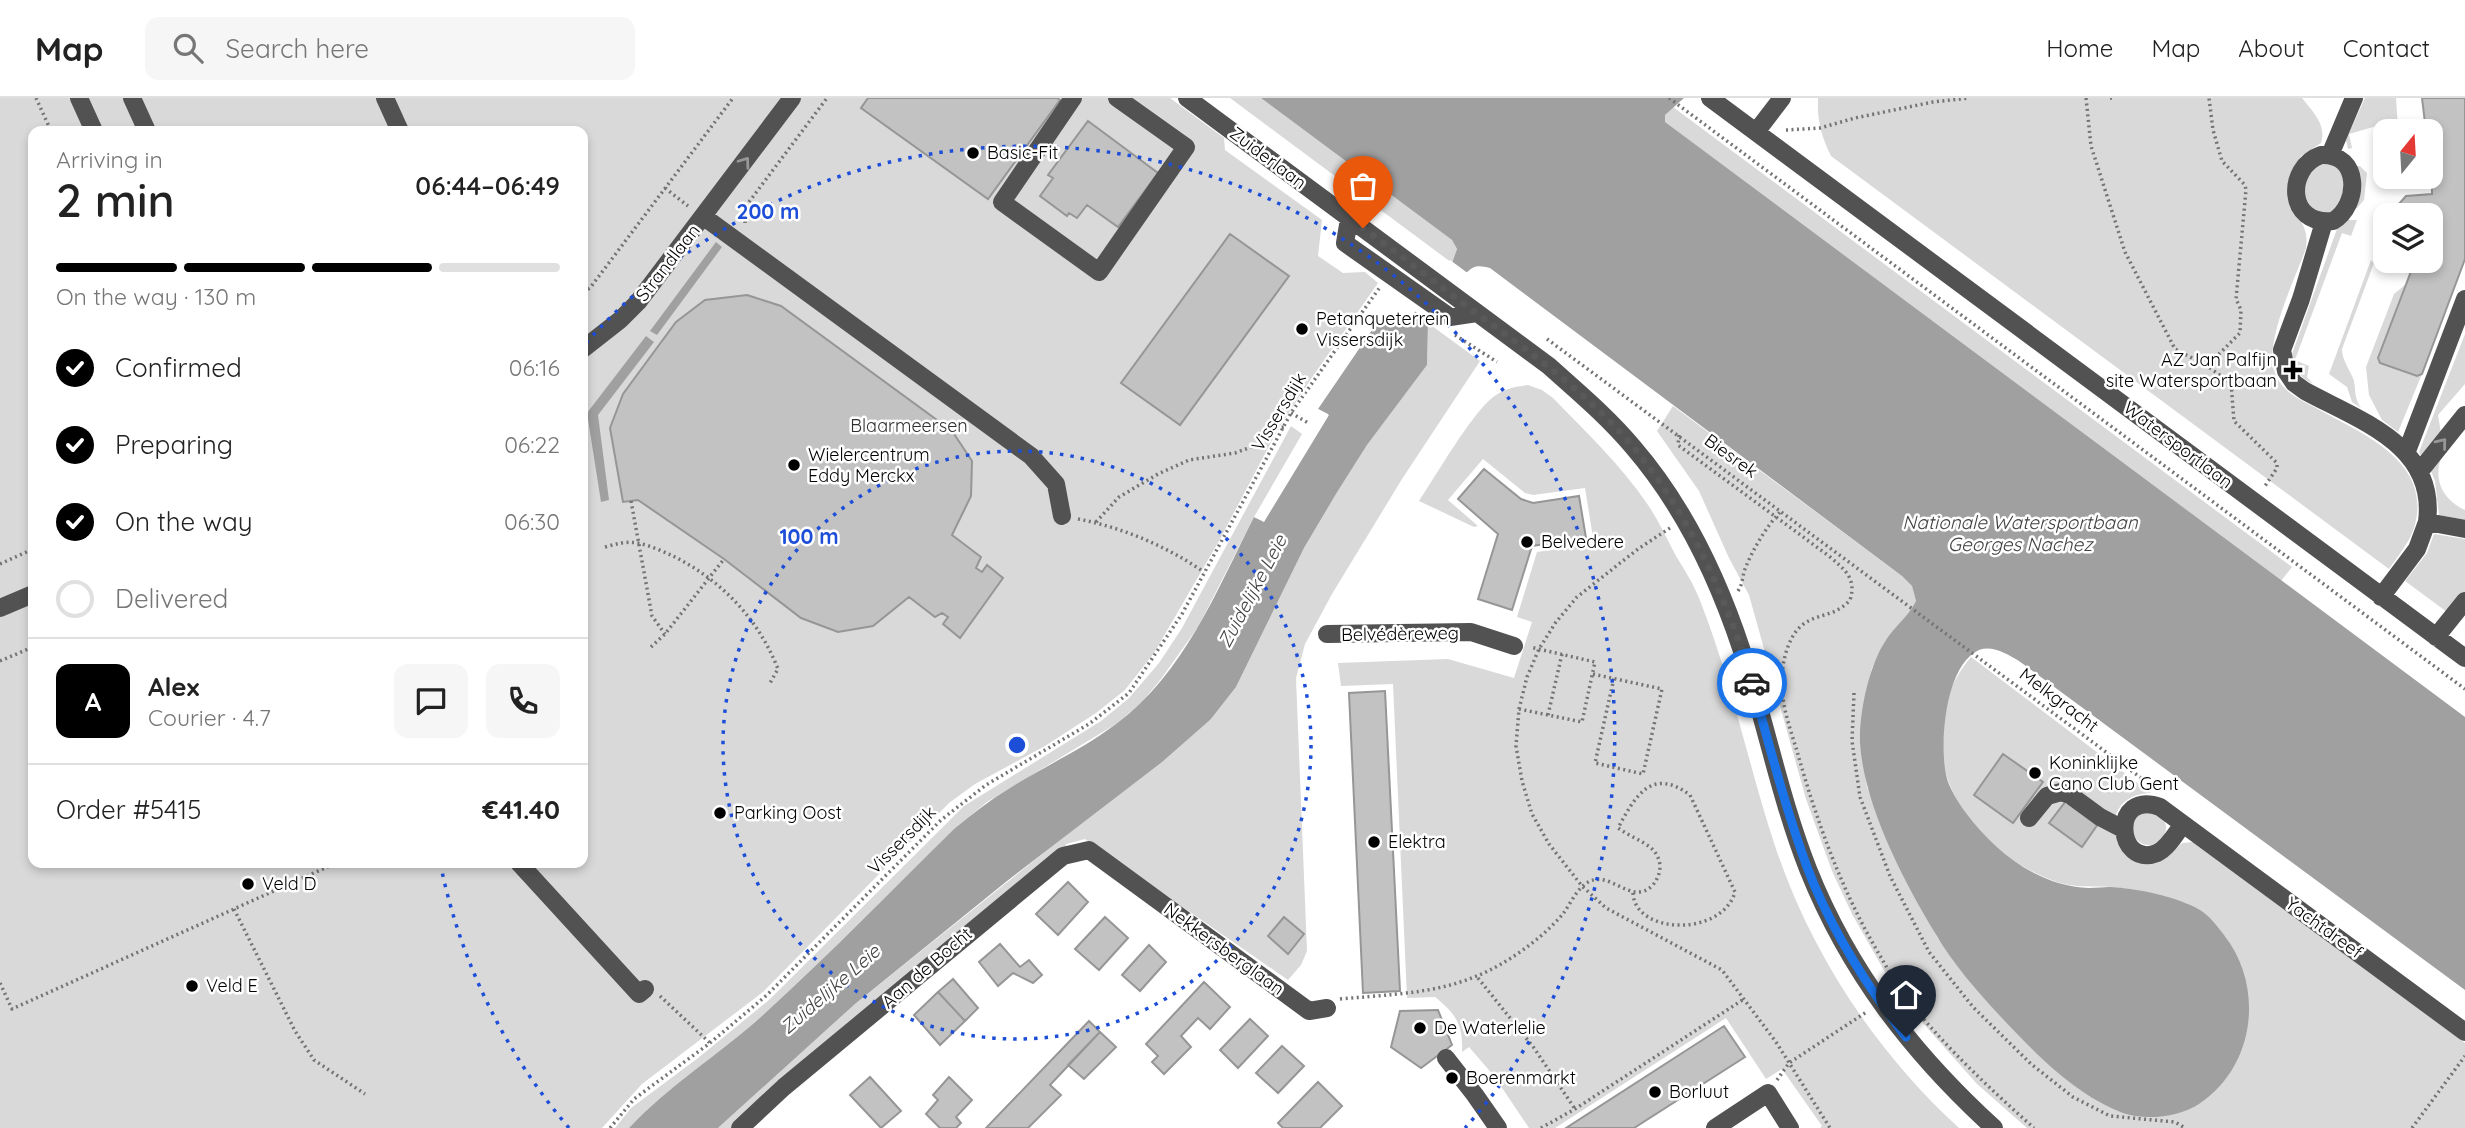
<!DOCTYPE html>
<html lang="en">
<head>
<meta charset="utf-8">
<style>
  :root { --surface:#fff; --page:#f6f6f6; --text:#222; --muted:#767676; --line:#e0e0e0; --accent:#000 }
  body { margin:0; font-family:Quicksand,sans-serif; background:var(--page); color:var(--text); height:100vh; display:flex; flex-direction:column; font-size:26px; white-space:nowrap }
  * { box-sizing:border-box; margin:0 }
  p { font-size:23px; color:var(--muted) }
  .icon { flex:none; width:38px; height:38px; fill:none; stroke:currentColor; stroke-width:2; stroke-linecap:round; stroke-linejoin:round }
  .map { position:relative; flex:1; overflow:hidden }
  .details { position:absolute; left:28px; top:28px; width:560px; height:742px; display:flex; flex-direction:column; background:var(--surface); border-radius:14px; box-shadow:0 4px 10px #0003 }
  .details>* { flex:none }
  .needle { width:46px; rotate:18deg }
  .buttons { position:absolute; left:2373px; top:21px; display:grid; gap:14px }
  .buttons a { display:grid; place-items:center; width:70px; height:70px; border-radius:14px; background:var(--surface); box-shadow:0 4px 10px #0003; font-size:35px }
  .pin { position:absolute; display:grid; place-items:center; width:60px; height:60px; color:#fff; margin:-72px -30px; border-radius:50% 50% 50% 0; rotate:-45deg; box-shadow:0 0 7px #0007 }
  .pin .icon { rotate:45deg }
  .courier { position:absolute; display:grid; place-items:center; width:70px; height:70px; margin:-35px; border:5px solid #1a73e8; border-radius:50%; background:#fff; color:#222; box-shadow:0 2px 9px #0007 }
  .headline em { font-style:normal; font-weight:600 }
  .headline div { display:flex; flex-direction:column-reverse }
  .headline { display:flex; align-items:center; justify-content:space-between; height:119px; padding:0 28px }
  h1 { font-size:46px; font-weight:600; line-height:52px }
  .bar { display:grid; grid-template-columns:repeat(4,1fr); gap:10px 7px; align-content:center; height:84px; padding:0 28px }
  .bar i { height:9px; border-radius:5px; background:var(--line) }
  .bar .active { background:var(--accent) }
  .bar p { grid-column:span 4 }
  .line { display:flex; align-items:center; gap:18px; padding:0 28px; border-top:2px solid var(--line) }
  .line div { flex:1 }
  .round { display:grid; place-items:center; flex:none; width:74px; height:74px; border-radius:14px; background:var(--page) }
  ol { padding:0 28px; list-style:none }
  li { display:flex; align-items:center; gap:21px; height:77px }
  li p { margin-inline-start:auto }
  li .icon { padding:7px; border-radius:50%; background:var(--accent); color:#fff; stroke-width:4 }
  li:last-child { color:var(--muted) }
  li i { width:38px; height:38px; border:4px solid var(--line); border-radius:50% }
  header { display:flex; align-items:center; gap:42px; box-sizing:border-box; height:98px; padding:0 35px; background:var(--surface); border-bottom:2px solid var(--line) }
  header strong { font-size:33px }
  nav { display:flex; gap:38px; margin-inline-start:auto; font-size:24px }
  .search { width:490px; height:63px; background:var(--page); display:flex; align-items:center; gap:18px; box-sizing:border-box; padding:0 24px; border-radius:14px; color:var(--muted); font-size:26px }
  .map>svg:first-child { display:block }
  .green { fill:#d9d9d9; fill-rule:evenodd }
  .water { fill:#a0a0a0 }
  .pier { fill:#fff }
  .building { fill:#c2c2c2; stroke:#969696; stroke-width:2 }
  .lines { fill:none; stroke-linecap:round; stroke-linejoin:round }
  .path { stroke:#747474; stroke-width:3.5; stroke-dasharray:2 3.5; stroke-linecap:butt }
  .minor { stroke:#525252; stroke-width:18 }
  .oneway { stroke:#979797 }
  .done { stroke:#595959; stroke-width:7; stroke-dasharray:0 12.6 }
  .route { stroke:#1a73e8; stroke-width:9 }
  .ring { fill:none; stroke:#1d4ed8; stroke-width:3.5; stroke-dasharray:3.5 7 }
  .poi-dot { fill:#000; stroke:#fff; stroke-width:2.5 }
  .labels { text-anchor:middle; stroke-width:5; stroke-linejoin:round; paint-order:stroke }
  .poi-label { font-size:18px; fill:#000; stroke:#fff; text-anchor:start }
  .street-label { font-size:18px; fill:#000; stroke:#fff }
  .park-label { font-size:18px; fill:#303030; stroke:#fff }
  .water-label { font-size:19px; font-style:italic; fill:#414141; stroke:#fff }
  .centre { fill:#1d4ed8; stroke:#fff; stroke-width:3.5 }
  .ring-label { font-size:21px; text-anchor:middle; font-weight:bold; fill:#1d4ed8; stroke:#fff; stroke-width:5; stroke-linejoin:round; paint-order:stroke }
</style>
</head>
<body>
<header>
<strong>Map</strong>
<div class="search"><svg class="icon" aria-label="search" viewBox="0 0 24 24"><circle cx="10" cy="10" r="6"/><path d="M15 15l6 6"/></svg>Search here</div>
<nav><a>Home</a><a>Map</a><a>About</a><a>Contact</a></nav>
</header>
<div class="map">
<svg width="2465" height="1030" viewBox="0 0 2465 1030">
  <rect width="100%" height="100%" fill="#fff"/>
  <path class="green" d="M0 0H1170L1224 40 1225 52 1322 122 1318 158 1343 175 1365 174 1378 185 1313 278 1278 331 1219 443 1154 555 1125 592 1096 615 1045 648 975 686 949 705 763 894 642 986 602 1030H0ZM33 33H583V765H33Z
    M1230 0H1261L1452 142 1457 151 1452 165Z
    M1818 0H2302C2313 14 2327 27 2321 45L2301 58 2294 73V114C2304 126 2308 134 2306 150 2295 181 2265 242 2274 272 2280 293 2299 301 2316 310 2362 336 2434 363 2414 430 2409 445 2398 458 2389 471L1831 58C1821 38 1817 22 1818 0Z
    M2365 0H2396L2398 30 2391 32 2387 25 2349 36 2352 50 2348 51 2346 42Z
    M1673 9 2292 469 2281 483 1664 24 1665 17Z
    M2330 63 2343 69 2345 95 2333 115 2312 113C2302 97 2304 86 2311 69Z
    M2360 68 2367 75 2364 102 2357 110H2352L2355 69Z
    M2345 122H2357L2351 138 2342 135 2295 262 2309 268 2307 279 2313 286C2301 280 2292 271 2292 256L2337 131Z
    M2371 162 2374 165 2342 251C2342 263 2351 273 2354 283 2356 295 2354 299 2361 310L2352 304 2347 289 2329 276Z
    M2406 186 2378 260 2380 265 2417 278 2422 276 2398 334 2382 322 2369 297 2366 269 2394 196Z
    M1428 225 1480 263 1402 381 1332 496 1305 546 1296 580 1307 853 1301 867 1288 882 1085 741 1066 746 1065 753 733 1030H718L855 906 1211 621 1236 589 1304 450 1336 396 1367 347 1427 267Z
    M2465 236V286L2438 317 2441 335 2422 360 2419 354Z
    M1528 287 1542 292 1553 300C1586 334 1621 367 1648 407 1659 423 1667 441 1676 458 1684 471 1693 485 1699 500 1731 580 1748 666 1775 748 1811 856 1876 954 1959 1030H1820L1822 1028 1782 971 1766 981 1726 920 1555 1030H1529L1494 978 1469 949 1462 954C1463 926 1456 916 1435 899L1407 900 1393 586 1341 588 1338 565 1448 561 1514 580 1532 524 1517 519 1537 454 1594 446 1585 390 1533 397 1525 395 1483 361 1448 402 1478 428 1474 429 1419 403C1436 378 1474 311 1496 297 1507 290 1516 289 1528 287Z
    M1673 308 1902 478 1912 488 1916 503 1908 518 1886 542 1872 570 1865 601 1860 642 1867 689 1889 743 1937 839 1974 889 2149 1019 2174 1016 2194 1009 2200 812C2172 801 2143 792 2113 789 2095 788 2078 790 2060 785 2013 770 1967 732 1949 685 1941 665 1942 621 1948 600 1952 585 1961 571 1971 559L2151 695C2114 696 2106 727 2125 754L2155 763 2165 761 2182 745 2194 744 2200 748 2465 945V1030H2027L1977 986 1898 897 1852 816 1832 773 1806 701 1749 497 1729 460 1699 393 1657 333Z
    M1291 328 1302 336 1254 419 1198 529 1161 581 1141 605 1116 626 987 704 954 731C891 793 829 857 763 917 720 956 669 987 629 1030H615L631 1010 698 960 769 902 964 708 1101 623 1129 600 1159 565 1182 530Z
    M2443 355C2432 379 2441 401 2465 412V422L2439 417 2435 383 2431 373Z
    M2434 436 2465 441V494L2447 514 2405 483 2427 455Z
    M2132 730a17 17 0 1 1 34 0a17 17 0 1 1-34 0Z"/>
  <path class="water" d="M1261 0H1684L1665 17V24L2465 619V892L2019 563C2007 556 1993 547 1979 552 1944 567 1938 653 1948 684 1952 694 1959 706 1966 715 1995 754 2038 788 2089 790 2096 790 2103 789 2110 789 2136 790 2178 799 2200 812 2210 818 2217 828 2224 837 2265 889 2255 969 2199 1006 2180 1019 2145 1023 2123 1015 2074 996 2036 956 2001 919 1977 893 1953 866 1935 835 1903 782 1864 707 1860 645 1859 615 1869 567 1886 542 1895 528 1908 519 1916 503L1912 488 1902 478 1490 170C1479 167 1474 167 1466 175L1428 225 1427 267 1367 347 1336 396 1304 450 1236 589 1211 621 1162 664 1007 783 855 906 718 1030H629C669 987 720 956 763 917 829 857 891 793 954 731 972 716 990 702 1010 690 1045 668 1083 651 1116 626 1184 576 1217 492 1254 419L1264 423 1328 316 1318 311 1374 229 1414 215 1452 165 1457 151 1452 142Z
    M716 144 722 149 657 237 650 233Z
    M646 238 654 244 598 317 609 402 601 404 587 315Z"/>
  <path class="pier" d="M1450 162 1469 176 1432 226 1412 211Z
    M1318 311 1329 317 1264 424 1254 419 1256 416 1262 419 1324 318 1317 314Z"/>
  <path class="building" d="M868 0H1057L1060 2 988 101 861 10Z
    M2422 0H2465V161L2422 276 2417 278 2380 265 2378 260 2415 163H2431V117H2403L2398 107 2406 98 2432 96 2431 33H2426Z
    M1088 23 1158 75 1118 129 1087 107 1077 120 1069 115 1067 118 1040 98 1053 80 1048 77Z
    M1230 136 1289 178 1180 327 1121 285Z
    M747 197 781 208 952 333 972 363 971 398 952 437 981 459 976 470 982 474 987 467 1003 480 960 540 943 526 948 519 942 515 935 519 909 499 873 528 838 534 801 520 724 461 638 402 623 404 610 330 623 296 676 224 705 202Z
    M1484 371 1521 401 1533 405 1579 398 1586 440 1532 448 1512 512 1478 501 1498 436 1458 401Z
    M1385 593 1400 893 1363 895 1349 595Z
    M2003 656 2043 684 2013 725 1974 697Z
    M2066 703 2098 726 2082 749 2049 725Z
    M1068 784 1088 804 1058 837 1036 816Z
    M1105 819 1128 840 1099 872 1075 851Z
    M1284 819 1304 836 1288 856 1268 838Z
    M1000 846 1020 869 1029 862 1042 877 1033 885 1013 875 998 888 979 864Z
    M1149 847 1166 864 1140 893 1122 877Z
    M953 881 978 910 965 923 938 894Z
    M1204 884 1230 909 1210 931 1198 920 1181 938 1191 949 1164 976 1152 964 1158 958 1146 946Z
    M938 894 965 923 940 947 914 917Z
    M1438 912 1452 947 1421 970 1391 949 1400 913Z
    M1250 921 1268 938 1238 970 1220 952Z
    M1089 923 1100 934 1050 987 1061 997 1028 1030H986Z
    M1724 928 1745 959 1634 1030H1566Z
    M1100 934 1116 949 1084 981 1068 967Z
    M1282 948 1304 968 1278 995 1256 975Z
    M870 979 901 1013 881 1030 850 997Z
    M949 979 972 1002 956 1019 961 1025 956 1030H940L926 1016 938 1002 933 997Z
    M1318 984 1342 1008 1320 1030H1283L1278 1025Z"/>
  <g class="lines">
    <path class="path" d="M36 0 51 33
      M1669 0 2465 591
      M2086 0 2091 48 2125 154 2175 251 2207 268 2231 285 2234 323 2277 365V370L2265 388
      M2110 0H2115
      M1786 32 1820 30 1855 20 1933 4 1969 0
      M665 90 688 108
      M745 125 746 108 827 0
      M583 194 590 190 733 0
      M1455 237 1497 264
      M1547 241 2152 688
      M2207 268 2240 235 2241 212 2236 201 2246 92 2245 87 2222 63 2213 32 2209 0
      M1291 315 1310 326
      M1679 337 1678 347 1829 458C1844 471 1857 480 1850 502 1830 525 1804 510 1789 546 1784 558 1782 570 1782 583 1781 609 1792 635 1799 660 1819 730 1844 798 1882 861 1889 873 1895 886 1904 897 1942 946 1988 989 2034 1030
      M631 403 652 518 665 536
      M1078 421C1124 430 1166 448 1204 474
      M1096 424 1119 399 1158 376 1189 362 1235 355 1259 346 1274 331 1284 329
      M1670 430 1638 451 1577 499 1556 524 1539 551 1527 579 1519 611 1516 648 1522 683 1532 716 1549 746 1582 788 1606 810 1722 872 1776 944 1830 1030
      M605 449C616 446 626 443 637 445 649 447 662 453 673 458 721 482 758 520 778 571L770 585
      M0 466 33 451
      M1738 493C1743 486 1742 479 1745 471 1753 451 1766 429 1781 413
      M651 549 665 536 724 461
      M0 563 33 549
      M1593 576 1662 591 1643 676 1595 665 1614 580
      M1854 595 1852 643 1860 699 1890 778 1929 854 1973 909 2031 966 2073 999 2110 1018 2175 1024 2185 1030
      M1519 611 1582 624 1595 564 1530 549
      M1548 617 1562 556
      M234 811 295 933 314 962 365 996
      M1478 880 1534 950 1575 1011
      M0 885 12 911 336 765
      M660 898 710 945
      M1340 901C1420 894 1470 895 1536 842 1545 835 1555 825 1563 816 1570 806 1576 793 1585 786 1609 768 1631 810 1653 787 1658 780 1660 775 1660 767 1659 760 1656 754 1650 749 1640 742 1628 737 1618 730 1635 699 1651 668 1690 697L1735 794C1722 839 1635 837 1633 795
      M1777 982 1789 965 1868 913
      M610 1030 634 1001 710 945 767 897 941 722 986 687 1089 626 1129 595 1182 516 1291 315 1380 189
      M1541 1030 1575 1011 1744 901
      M2412 1030 2465 958"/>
    <path class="minor" d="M79 0 94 33
      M132 0 147 33
      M385 0 400 33
      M1073 0 1002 104 1099 174 1186 49 1117 0
      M1187 0 1549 268C1578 294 1608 319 1633 349 1683 407 1718 480 1742 553 1766 625 1780 700 1808 771 1849 874 1913 956 1994 1030
      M1710 0 2465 560
      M1756 34 1782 0
      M2321 57C2361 55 2360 107 2333 123 2286 128 2286 69 2321 57Z
      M2330 57 2354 0
      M704 119 1031 358 1056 386 1062 418
      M1349 121 1345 145 1450 219 1477 215
      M2324 124 2301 201 2282 252 2286 273 2294 285 2305 293C2360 323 2437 347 2427 424
      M583 251 620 222 638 204 792 0
      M2407 353 2465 201
      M2420 373 2465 317
      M2381 499 2417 451 2427 424 2465 431
      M0 510 33 496
      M1327 536 1471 534 1514 548
      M2436 539 2465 503
      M2029 720 2047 698 2061 694 2070 697 2100 719 2123 731
      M2183 726C2176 735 2168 750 2157 755 2116 771 2110 691 2160 709L2465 934
      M519 765 639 896 645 891
      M1446 960 1475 997 1498 1030
      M740 1030 784 989 1063 758 1089 752 1309 913 1327 910
      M1715 1030 1768 995 1790 1030"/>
  </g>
  <defs><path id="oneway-chevron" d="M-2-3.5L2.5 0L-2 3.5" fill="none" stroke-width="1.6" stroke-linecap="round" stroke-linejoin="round" transform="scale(1.75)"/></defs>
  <g class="oneway">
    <use href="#oneway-chevron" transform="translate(745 64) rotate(-54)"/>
    <use href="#oneway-chevron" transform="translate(2442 345) rotate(-51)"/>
  </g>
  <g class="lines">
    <path class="done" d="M1363 130C1406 161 1447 194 1490 225 1541 262 1593 301 1634 350 1690 418 1727 500 1752 585"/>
    <path class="route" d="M1752 585C1769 646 1785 709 1807 769 1830 830 1866 887 1906 939"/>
  </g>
  <g class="ring">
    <circle cx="1017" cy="647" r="294"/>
    <path d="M569 1030A589 589 0 0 1 441 769M586 245A589 589 0 0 1 1465 1030"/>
  </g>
  <g class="poi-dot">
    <circle cx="973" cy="55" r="7"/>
    <circle cx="1302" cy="231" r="7"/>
    <path d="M2289.5 261.5h7v7h7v7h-7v7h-7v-7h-7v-7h7z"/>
    <circle cx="794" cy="367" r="7"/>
    <circle cx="1527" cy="444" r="7"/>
    <circle cx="2035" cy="675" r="7"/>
    <circle cx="720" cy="715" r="7"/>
    <circle cx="1374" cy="744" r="7"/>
    <circle cx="248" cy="786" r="7"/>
    <circle cx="192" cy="888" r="7"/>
    <circle cx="1420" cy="930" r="7"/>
    <circle cx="1452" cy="980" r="7"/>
    <circle cx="1655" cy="994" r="7"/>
  </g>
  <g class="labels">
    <g class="poi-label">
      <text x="987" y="61">Basic-Fit</text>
      <text x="1316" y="227">Petanqueterrein<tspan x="1316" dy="21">Vissersdijk</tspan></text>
      <text x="2277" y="268" text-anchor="end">AZ Jan Palfijn<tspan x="2277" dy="21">site Watersportbaan</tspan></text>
      <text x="808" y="363">Wielercentrum<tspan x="808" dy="21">Eddy Merckx</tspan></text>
      <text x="1541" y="450">Belvedere</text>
      <text x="2049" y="671">Koninklijke<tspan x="2049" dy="21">Cano Club Gent</tspan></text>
      <text x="734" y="721">Parking Oost</text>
      <text x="1388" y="750">Elektra</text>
      <text x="262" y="792">Veld D</text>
      <text x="206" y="894">Veld E</text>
      <text x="1434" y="936">De Waterlelie</text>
      <text x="1466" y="986">Boerenmarkt</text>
      <text x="1669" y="1000">Borluut</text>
    </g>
    <g class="street-label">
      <text transform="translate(1268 60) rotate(37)" y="6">Zuiderlaan</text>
      <text transform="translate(668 165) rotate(-52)" y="6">Strandlaan</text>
      <text transform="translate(1279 314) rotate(-59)" y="6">Vissersdijk</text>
      <text transform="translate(2178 347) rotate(37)" y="6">Watersportlaan</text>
      <text transform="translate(1731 358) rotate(36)" y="6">Biesrek</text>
      <text transform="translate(1400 536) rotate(-1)" y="6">Belvédèreweg</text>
      <text transform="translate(2059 602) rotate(37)" y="6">Melkgracht</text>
      <text transform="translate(902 742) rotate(-45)" y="6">Vissersdijk</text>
      <text transform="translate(2324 830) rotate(36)" y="6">Yachtdreef</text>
      <text transform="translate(1224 851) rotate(36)" y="6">Nekkersberglaan</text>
      <text transform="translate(927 870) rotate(-41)" y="6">Aan de Bocht</text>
    </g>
    <g class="park-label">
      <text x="909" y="334">Blaarmeersen</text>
    </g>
    <g class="water-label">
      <text x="2020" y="431">Nationale Watersportbaan<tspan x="2020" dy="22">Georges Nachez</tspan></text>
      <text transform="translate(1252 493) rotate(-62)" y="7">Zuidelijke Leie</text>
      <text transform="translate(830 891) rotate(-41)" y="7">Zuidelijke Leie</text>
    </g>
  </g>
  <circle cx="1017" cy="647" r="10" class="centre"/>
  <g class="ring-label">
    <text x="768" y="121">200 m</text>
    <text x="809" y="446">100 m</text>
  </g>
</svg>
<div class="buttons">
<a><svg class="needle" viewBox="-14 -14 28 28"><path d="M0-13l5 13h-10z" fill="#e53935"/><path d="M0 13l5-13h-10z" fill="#767676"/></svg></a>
<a><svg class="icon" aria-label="layers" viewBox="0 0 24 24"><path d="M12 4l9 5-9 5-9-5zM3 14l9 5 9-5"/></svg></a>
</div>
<div class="pin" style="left:1363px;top:130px;background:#ea580c"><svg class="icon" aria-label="bag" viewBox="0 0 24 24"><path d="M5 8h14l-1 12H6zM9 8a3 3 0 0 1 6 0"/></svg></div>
<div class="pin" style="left:1906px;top:939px;background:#1f2937"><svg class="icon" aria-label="home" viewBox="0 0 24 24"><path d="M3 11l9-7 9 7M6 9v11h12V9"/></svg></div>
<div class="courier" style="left:1752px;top:585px"><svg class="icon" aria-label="car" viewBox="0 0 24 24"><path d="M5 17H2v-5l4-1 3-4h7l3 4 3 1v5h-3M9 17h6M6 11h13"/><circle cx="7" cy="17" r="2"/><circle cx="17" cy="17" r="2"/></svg></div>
<section class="details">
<div class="headline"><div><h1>2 min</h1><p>Arriving in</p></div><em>06:44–06:49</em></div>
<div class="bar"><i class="active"></i><i class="active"></i><i class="active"></i><i></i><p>On the way · 130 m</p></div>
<ol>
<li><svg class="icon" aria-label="check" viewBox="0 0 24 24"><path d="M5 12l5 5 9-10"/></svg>Confirmed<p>06:16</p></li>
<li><svg class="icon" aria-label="check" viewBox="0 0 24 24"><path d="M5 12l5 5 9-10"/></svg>Preparing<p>06:22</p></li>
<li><svg class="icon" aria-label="check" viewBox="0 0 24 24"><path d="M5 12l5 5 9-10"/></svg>On the way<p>06:30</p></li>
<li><i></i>Delivered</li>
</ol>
<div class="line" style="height:126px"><b class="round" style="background:var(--accent);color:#fff">A</b><div><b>Alex</b><p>Courier · 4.7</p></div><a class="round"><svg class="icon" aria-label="chat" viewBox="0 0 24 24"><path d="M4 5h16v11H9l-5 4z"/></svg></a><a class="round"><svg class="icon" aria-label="phone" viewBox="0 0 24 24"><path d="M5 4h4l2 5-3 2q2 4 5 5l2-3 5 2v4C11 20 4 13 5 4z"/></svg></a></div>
<div class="line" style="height:91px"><div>Order #5415</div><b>€41.40</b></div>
</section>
</div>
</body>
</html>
